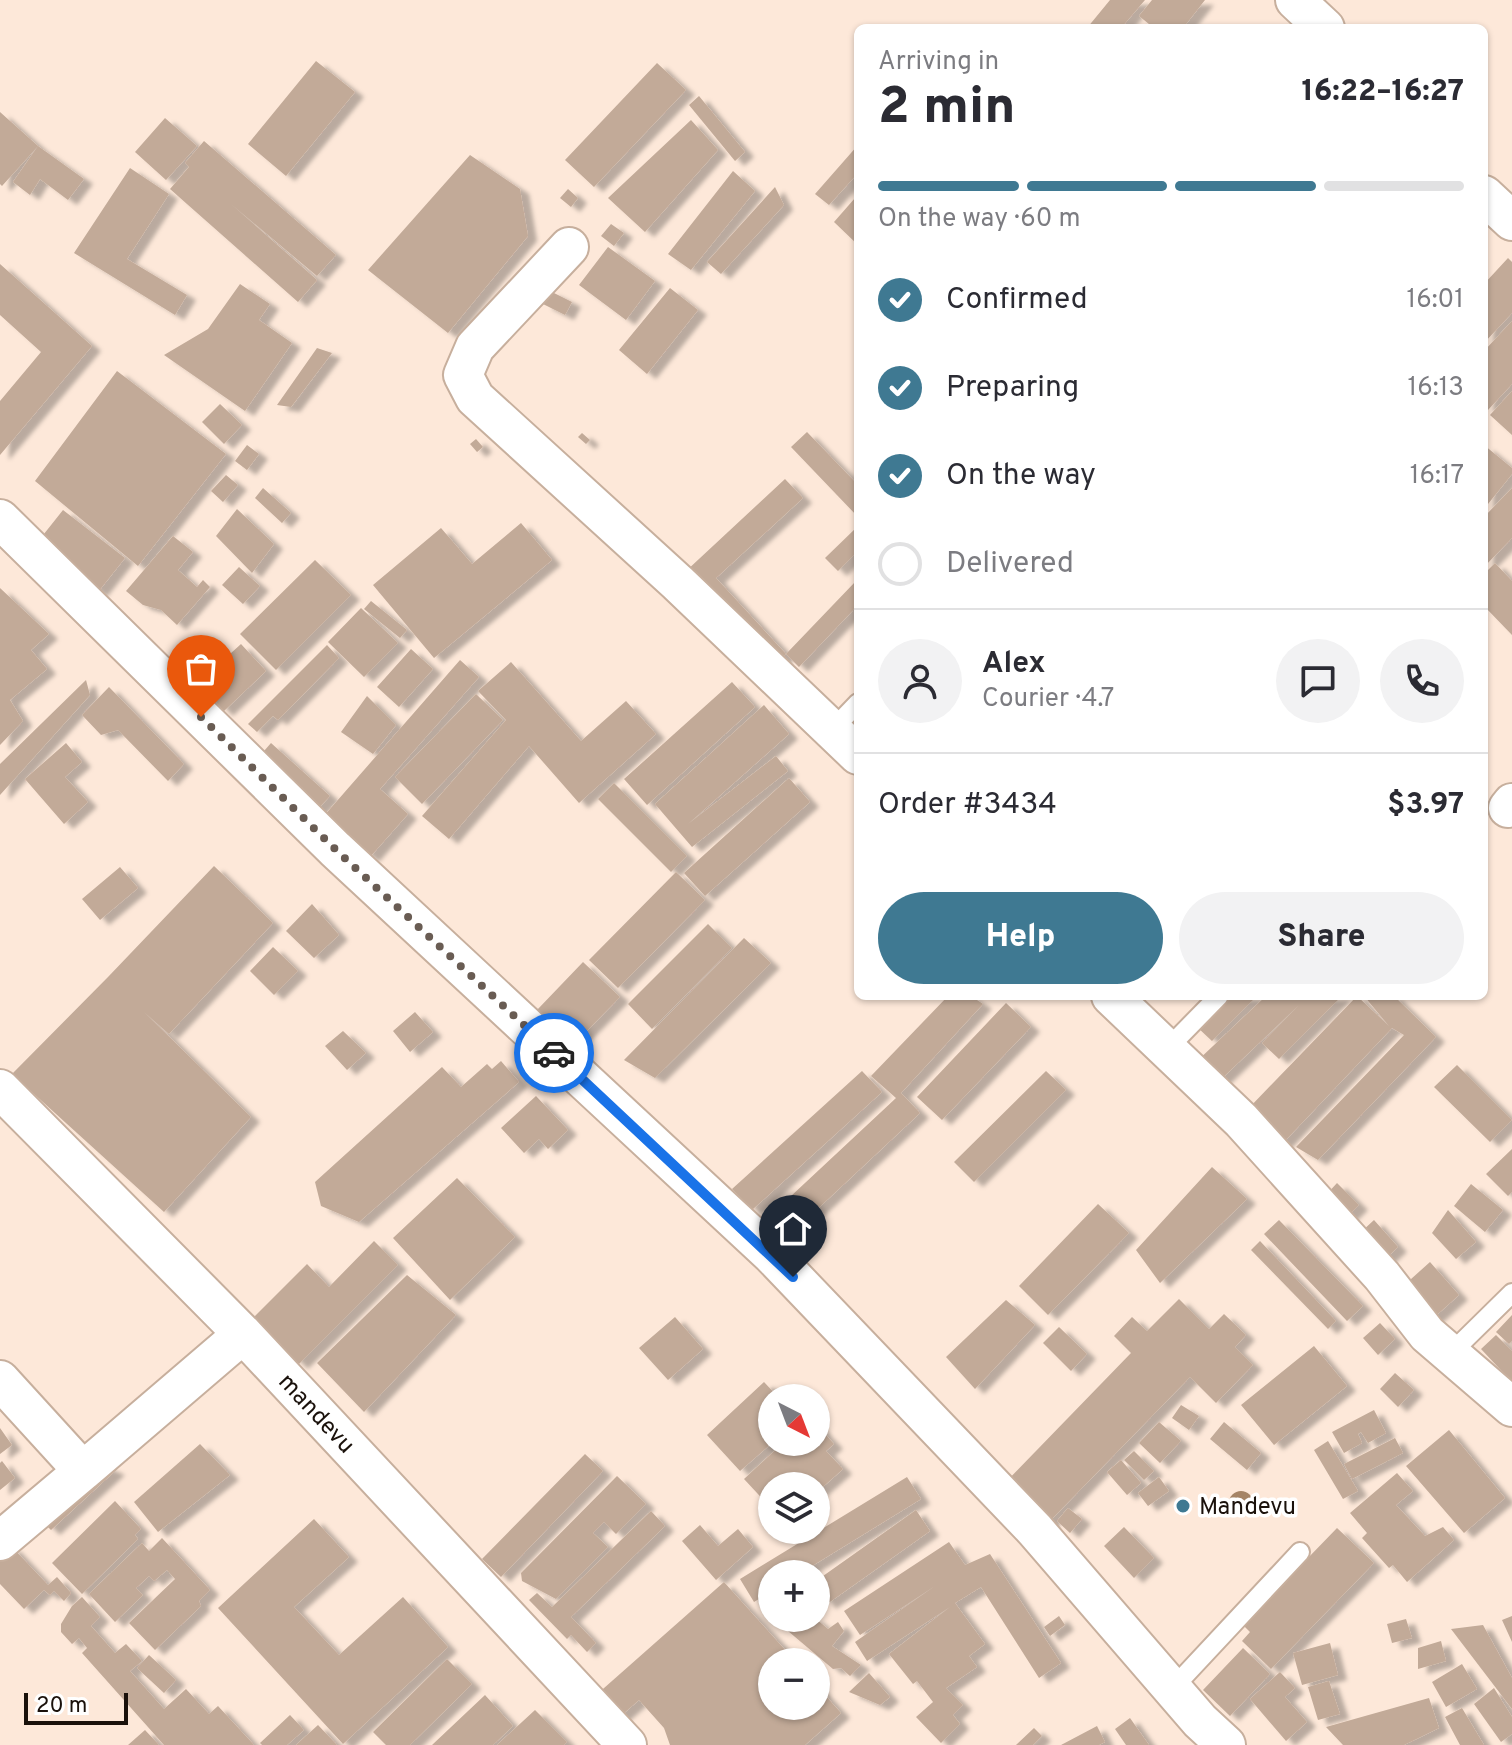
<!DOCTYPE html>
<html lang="en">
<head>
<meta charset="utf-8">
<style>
  :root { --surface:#fff; --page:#f2f2f3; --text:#2b2b33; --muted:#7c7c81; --line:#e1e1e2; --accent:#3f7992 }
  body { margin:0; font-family:Overpass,sans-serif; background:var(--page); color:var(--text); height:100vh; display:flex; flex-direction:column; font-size:30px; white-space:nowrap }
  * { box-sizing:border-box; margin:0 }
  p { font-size:26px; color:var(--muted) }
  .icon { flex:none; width:44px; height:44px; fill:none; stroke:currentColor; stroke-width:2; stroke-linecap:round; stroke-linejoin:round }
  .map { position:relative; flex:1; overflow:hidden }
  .details { position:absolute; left:854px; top:24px; width:634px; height:976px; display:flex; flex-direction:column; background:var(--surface); border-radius:12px; box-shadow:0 2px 6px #0004 }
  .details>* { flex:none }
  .needle { width:52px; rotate:138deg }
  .controls { position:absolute; left:758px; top:1384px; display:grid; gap:16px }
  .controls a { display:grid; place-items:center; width:72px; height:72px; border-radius:50%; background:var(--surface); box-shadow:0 2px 6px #0004; font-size:40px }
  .scale { position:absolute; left:24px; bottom:20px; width:104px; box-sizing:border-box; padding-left:8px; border:4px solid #1a110b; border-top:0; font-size:22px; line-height:28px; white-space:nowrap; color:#1a110b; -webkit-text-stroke:6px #fff; paint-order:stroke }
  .pin { position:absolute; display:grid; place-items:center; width:68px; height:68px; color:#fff; margin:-82px -34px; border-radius:50% 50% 50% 0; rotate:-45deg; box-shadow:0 0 8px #0007 }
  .pin .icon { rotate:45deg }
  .courier { position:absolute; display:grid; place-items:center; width:80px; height:80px; margin:-40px; border:6px solid #1a73e8; border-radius:50%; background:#fff; color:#222; box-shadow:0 2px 10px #0007 }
  .summary em { font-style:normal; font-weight:800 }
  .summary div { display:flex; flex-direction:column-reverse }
  .summary { display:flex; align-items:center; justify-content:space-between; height:136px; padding:0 24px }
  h1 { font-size:52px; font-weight:800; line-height:60px }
  .bar { display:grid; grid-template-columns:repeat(4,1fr); gap:12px 8px; align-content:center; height:96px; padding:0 24px }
  .bar i { height:10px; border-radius:6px; background:var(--line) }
  .bar .selected { background:var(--accent) }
  .bar p { grid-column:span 4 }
  .line { display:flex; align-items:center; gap:20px; padding:0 24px; border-top:2px solid var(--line) }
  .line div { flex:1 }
  .round { display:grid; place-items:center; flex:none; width:84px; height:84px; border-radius:42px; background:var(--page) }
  ol { padding:0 24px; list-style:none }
  li { display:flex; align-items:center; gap:24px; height:88px }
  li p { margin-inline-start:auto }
  li .icon { padding:8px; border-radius:50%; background:var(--accent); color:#fff; stroke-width:4 }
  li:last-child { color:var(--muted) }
  li i { width:44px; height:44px; border:4px solid var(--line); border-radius:50% }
  .cta { display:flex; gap:16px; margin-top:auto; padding:16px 24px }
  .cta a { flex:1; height:92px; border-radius:48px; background:var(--accent); color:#fff; font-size:32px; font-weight:800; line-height:92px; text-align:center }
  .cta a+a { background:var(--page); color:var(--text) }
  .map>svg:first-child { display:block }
  .building { fill:#c2aa98; filter:url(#shadow) }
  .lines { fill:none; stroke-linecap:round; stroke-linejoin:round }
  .service-casing { stroke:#c7af9d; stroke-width:22 }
  .minor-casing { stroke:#c7af9d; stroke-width:42 }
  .service { stroke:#fff; stroke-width:18 }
  .minor { stroke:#fff; stroke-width:38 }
  .tree { fill:#a58466 }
  .done { stroke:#695c53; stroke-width:8; stroke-dasharray:0 14.4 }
  .route { stroke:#1a73e8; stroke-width:10 }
  .poi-dot { fill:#3f7992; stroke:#fff; stroke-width:3 }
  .labels { text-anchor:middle; stroke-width:7; stroke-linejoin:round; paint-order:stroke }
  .street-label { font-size:24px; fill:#1a110b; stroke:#fff }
  .poi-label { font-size:24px; fill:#1a110b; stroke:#fff; text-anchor:start }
</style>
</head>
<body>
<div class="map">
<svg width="1512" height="1745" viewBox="0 0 1512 1745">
  <defs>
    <filter id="shadow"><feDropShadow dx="9" dy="5" stdDeviation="2" flood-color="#0004"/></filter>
  </defs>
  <rect width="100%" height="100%" fill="#fde8d9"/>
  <path class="building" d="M1110 0H1145L1121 28H1087Z
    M1152 0H1205L1183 28H1154L1139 16Z
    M316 61 355 92 286 176 248 144Z
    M657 63 686 90 594 187 565 160Z
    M699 96 745 152 735 161 689 105Z
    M0 112 38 146 2 186 0 184Z
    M165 118 197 146 166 180 135 152Z
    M691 120 718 150 645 232 608 198Z
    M204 141 336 255 317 276 231 204 317 280 298 302 170 189 189 167 185 163Z
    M858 145V173L829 205 815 194Z
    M38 146 84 179 68 200 40 179 30 195 13 182Z
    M470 155 520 189 528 236 448 333 368 270Z
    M130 168 169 194 127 259 187 295 175 315 74 253Z
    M733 171 755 191 691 270 668 254Z
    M775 187 784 205 721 274 707 262Z
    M568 189 578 198 571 207 560 198Z
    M855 198 858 201V245L834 222Z
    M611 224 624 233 614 246 601 236Z
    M608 247 655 281 626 320 579 285Z
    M1508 258 1512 262V313L1484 343V284Z
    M0 264 92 346 0 455V401L41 352 0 315Z
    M240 284 270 304 259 320 292 343 245 411 164 355 208 329Z
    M670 288 698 310 647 374 619 350Z
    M550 291 572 302 565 315 543 304Z
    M1512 321V384L1488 410 1484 406V351Z
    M317 348 332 353 291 407 277 405Z
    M117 371 226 454 138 566 35 481Z
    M1512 391V435L1490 415Z
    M220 404 242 425 224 444 202 422Z
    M807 432 858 485V517L791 447Z
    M582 433 590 440 586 444 578 437Z
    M476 439 483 447 477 452 470 444Z
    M247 445 259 454 247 470 235 461Z
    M1484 445 1512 468V474L1484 509Z
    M226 475 238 485 223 502 211 491Z
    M785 479 803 498 716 578 786 654 773 667 685 572Z
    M263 488 291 513 282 523 255 498Z
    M1512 488V538L1484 567V517Z
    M237 509 274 544 252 573 216 536Z
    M63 510 125 558 98 592 36 544Z
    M521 523 552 560 434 658 373 585 441 528 472 564Z
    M858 526V551L838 571 825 558Z
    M173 536 193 552 178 570 197 587 203 580 210 587 177 625 161 610 143 605 126 591Z
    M315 560 351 595 276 670 240 634Z
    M1495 563 1512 581V635L1484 606V574Z
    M239 567 260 586 243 604 222 585Z
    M855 582 858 585V605L799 667 786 654Z
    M0 588 49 634 31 650 47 669 10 700 23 721 0 745Z
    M371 601 407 630 400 638 364 609Z
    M361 608 398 643 364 677 328 642Z
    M241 644 266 671 224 711 198 683Z
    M327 645 339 658 278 720 273 716 257 732 248 724Z
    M411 649 433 669 399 707 377 687Z
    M460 660 479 677 380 789 408 814 370 857 323 817Z
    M511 662 581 741 626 701 656 734 579 803 529 746 449 839 422 816 506 720 478 691Z
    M86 680 90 695 0 795V764Z
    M732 682 755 707 647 805 624 779Z
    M109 687 184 764 168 781 118 730 101 735 82 715Z
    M476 694 503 720 422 804 395 777Z
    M367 696 396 725 373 754 341 732Z
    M764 705 789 734 688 824 776 756 788 771 692 847 655 804Z
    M66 743 82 762 65 777 88 802 64 824 25 779Z
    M271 743 330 796 315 812 257 759Z
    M789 778 810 802 705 896 684 873Z
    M614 783 687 856 671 872 598 799Z
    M214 866 273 923 169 1034 144 1012 251 1117 164 1212 12 1074 108 977Z
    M120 867 138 888 100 920 82 899Z
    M676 872 705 900 618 988 589 960Z
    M312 904 339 935 314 958 286 931Z
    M708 924 732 948 652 1029 628 1004Z
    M744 938 771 963 655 1078 624 1060Z
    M273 947 298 971 274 995 250 971Z
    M583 962 620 997 573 1045 537 1010Z
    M948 996H971L983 1004 901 1093 920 1113 779 1245 760 1225 896 1098 871 1076Z
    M1227 996H1257L1212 1041 1197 1027Z
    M1266 996H1342L1279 1059 1262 1043 1299 1005 1216 1084 1195 1063Z
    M1357 996 1389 1026 1364 996H1394L1436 1037 1318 1160 1296 1147 1404 1035 1392 1028 1282 1144 1247 1110Z
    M1006 1003 1031 1027 942 1120 917 1097Z
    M415 1012 433 1032 410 1052 393 1031Z
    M343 1031 366 1053 347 1070 325 1046Z
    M501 1061 519 1082 359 1222 321 1206 315 1182 442 1067 461 1087 487 1064 492 1069Z
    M1457 1065 1512 1120 1490 1142 1434 1087Z
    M862 1071 882 1092 752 1210 732 1189Z
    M1046 1071 1066 1090 974 1182 954 1162Z
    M536 1096 568 1130 548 1149 539 1139 524 1153 501 1128Z
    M1512 1149V1192L1508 1196 1486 1174Z
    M1212 1167 1247 1199 1160 1283 1136 1250Z
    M457 1178 515 1237 450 1300 393 1238Z
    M1337 1183 1359 1205 1347 1217 1325 1196Z
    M1471 1184 1503 1210 1485 1232 1454 1206Z
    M1098 1204 1129 1233 1048 1315 1019 1286Z
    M1448 1210 1476 1242 1456 1259 1432 1233Z
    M1279 1220 1363 1306 1347 1321 1264 1234Z
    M1374 1220 1398 1247 1384 1260 1360 1233Z
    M374 1241 398 1265 299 1364 253 1318 307 1264 329 1287Z
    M1260 1241 1336 1321 1328 1329 1251 1250Z
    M1430 1262 1459 1295 1430 1321 1401 1288Z
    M407 1275 456 1315 364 1412 317 1363Z
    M1179 1299 1209 1329 1224 1314 1246 1335 1235 1347 1253 1365 1216 1403 1190 1377 1045 1526 1003 1485 1131 1353 1114 1336 1132 1317 1147 1331Z
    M1006 1300 1035 1325 975 1389 946 1357Z
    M1512 1315V1341L1509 1344 1496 1332Z
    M675 1317 703 1349 668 1380 639 1348Z
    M1380 1323 1395 1339 1378 1355 1363 1338Z
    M1059 1327 1087 1354 1071 1371 1043 1343Z
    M1496 1335 1512 1351V1382L1481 1349Z
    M1314 1346 1347 1386 1274 1445 1241 1405Z
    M1395 1373 1414 1390 1398 1407 1380 1389Z
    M764 1382 779 1398H772V1443L740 1471 707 1435Z
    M1181 1405 1199 1416 1189 1430 1172 1418Z
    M1374 1410 1386 1433 1368 1443 1361 1432 1358 1434 1362 1443 1344 1453 1332 1432Z
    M1159 1422 1181 1441 1160 1463 1139 1443Z
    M1224 1422 1261 1453 1247 1470 1210 1439Z
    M816 1424 834 1444 826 1451 843 1469 816 1493V1486H772V1509L744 1479 784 1442H816Z
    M0 1428 12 1445 0 1454Z
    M1449 1430 1505 1498 1464 1533 1406 1466Z
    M1395 1438 1403 1453 1352 1479 1344 1464Z
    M1328 1441 1358 1491 1343 1499 1314 1450Z
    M200 1444 230 1475 158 1532 134 1502Z
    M1134 1451 1154 1471 1144 1480 1124 1460Z
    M585 1454 603 1471 501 1577 482 1559Z
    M1121 1460 1141 1483 1127 1495 1107 1472Z
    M2 1461 15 1478 0 1490V1463Z
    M101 1464 116 1470 51 1530 41 1520Z
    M1397 1473 1413 1491 1396 1505 1425 1536 1443 1527 1454 1540 1407 1582 1393 1565 1389 1568 1362 1538 1367 1533 1350 1513Z
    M617 1476 646 1504 616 1534 604 1522 593 1533 608 1547 556 1599 522 1581 521 1573Z
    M907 1477 921 1499 799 1574H772V1591L754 1602 740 1579Z
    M1159 1477 1169 1491 1148 1506 1138 1493Z
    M115 1501 141 1529 135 1535 138 1539 82 1594 52 1563Z
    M1068 1508 1082 1519 1070 1533 1057 1521Z
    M916 1510 930 1531 827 1604 816 1589V1581Z
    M651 1511 665 1526 571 1617 596 1643 587 1652 571 1635 567 1639 529 1600 537 1593 552 1607Z
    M314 1519 349 1557 294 1607 339 1655 403 1597 448 1647 343 1744 218 1608Z
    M700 1525 718 1546 738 1529 753 1547 716 1580 682 1541Z
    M1124 1527 1154 1558 1134 1578 1104 1546Z
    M1337 1528 1374 1563 1271 1669 1242 1641 1250 1632 1243 1625Z
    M162 1538 210 1590 199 1601 201 1606 155 1650 129 1623 175 1579 167 1570 154 1581 149 1576 136 1588 143 1595 115 1622 89 1594 142 1543 149 1551Z
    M949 1542 965 1565 990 1554 1061 1663 1039 1678 981 1587 955 1603 985 1644 969 1656 977 1667 946 1688 963 1705 953 1715 960 1724 941 1743 916 1717 933 1702 917 1681 913 1684 889 1654 950 1607 867 1661 855 1642 935 1586 860 1635 844 1611Z
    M11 1546 48 1585 57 1577 71 1593 64 1601 54 1591 50 1595 44 1590 24 1609 0 1584V1557Z
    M724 1582 796 1662H772V1706H816V1685L841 1713 805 1745H670L664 1728 639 1700 616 1720 595 1696Z
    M82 1597 100 1617 91 1626 115 1653 126 1644 142 1661 130 1671 164 1709 186 1689 209 1714 218 1706 254 1745H164L82 1653 87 1648 79 1638 72 1644 61 1632V1624L72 1606Z
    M1059 1616 1065 1625 1050 1636 1044 1627Z
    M1512 1616V1642L1502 1620Z
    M798 1618H815L828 1629 838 1622 844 1631 832 1646 861 1665 850 1676 841 1668 833 1669 788 1631Z
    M1406 1619 1412 1638 1392 1643 1387 1624Z
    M1483 1625 1512 1678V1709L1451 1629Z
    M1441 1641 1446 1661 1418 1669V1648Z
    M1330 1643 1338 1675 1302 1685 1293 1653Z
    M1243 1648 1270 1674 1230 1716 1203 1690Z
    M149 1655 176 1680 164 1693 137 1668Z
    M447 1659 472 1684 410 1745H386L373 1732Z
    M1462 1664 1477 1689 1446 1707 1432 1682Z
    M1280 1672 1295 1688 1285 1697 1307 1722 1286 1741 1250 1699Z
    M869 1673 890 1697 880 1705 849 1692Z
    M1329 1681 1340 1714 1318 1720 1308 1687Z
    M1494 1688 1512 1717V1734L1501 1742 1474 1704Z
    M485 1695 513 1726 493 1745H432Z
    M1429 1698 1439 1728 1404 1745H1343L1326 1727Z
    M1462 1708 1484 1745H1460L1445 1717Z
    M535 1710 567 1742 564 1745H497Z
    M290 1715 304 1730 287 1745H262L260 1743Z
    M1130 1718 1149 1745H1126L1115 1729Z
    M318 1725 337 1745H296Z
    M1097 1726 1105 1742 1099 1745H1061Z
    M1034 1728 1042 1736 1033 1745H1016Z
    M145 1730 159 1745H128Z"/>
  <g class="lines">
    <defs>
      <path id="service" d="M832 730 858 703
        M1167 1049 1219 996
        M1449 1355 1512 1293
        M1172 1689 1300 1552"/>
      <path id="minor" d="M1295 0 1325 28
        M1484 195 1512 221
        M569 247 475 347 463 375 475 398 678 583 858 755
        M0 519 335 849 771 1254 1035 1530 1200 1721 1226 1745
        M1508 808 1512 803
        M1111 996 1241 1120 1382 1276 1427 1334 1512 1407
        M0 1089 243 1334 627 1745
        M0 1380 83 1471 0 1541
        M83 1471 243 1334"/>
    </defs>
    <use href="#service" class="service-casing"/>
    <use href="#minor" class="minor-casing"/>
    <use href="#service" class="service"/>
    <use href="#minor" class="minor"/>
  </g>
  <circle class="tree" cx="1241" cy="1503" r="12"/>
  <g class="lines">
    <path class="done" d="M201 717 335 849 554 1053"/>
    <path class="route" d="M554 1053 793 1277"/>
  </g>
  <circle class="poi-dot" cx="1183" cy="1506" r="8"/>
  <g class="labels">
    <g class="street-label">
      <text transform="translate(317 1413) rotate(47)" y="8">mandevu</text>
    </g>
    <g class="poi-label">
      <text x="1199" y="1514">Mandevu</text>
    </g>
  </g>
</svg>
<div class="controls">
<a><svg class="needle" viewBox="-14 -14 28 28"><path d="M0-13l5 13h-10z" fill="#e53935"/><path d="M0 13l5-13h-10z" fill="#7c7c81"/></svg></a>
<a><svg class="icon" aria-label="layers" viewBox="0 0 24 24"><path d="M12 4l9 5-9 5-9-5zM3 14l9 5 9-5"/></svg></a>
<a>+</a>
<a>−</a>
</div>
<div class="scale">20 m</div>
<div class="pin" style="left:201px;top:717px;background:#ea580c"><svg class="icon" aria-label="bag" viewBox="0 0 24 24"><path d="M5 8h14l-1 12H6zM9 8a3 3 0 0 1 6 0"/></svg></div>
<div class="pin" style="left:793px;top:1277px;background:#1f2937"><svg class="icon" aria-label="home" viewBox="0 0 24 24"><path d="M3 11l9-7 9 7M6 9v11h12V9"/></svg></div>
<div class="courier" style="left:554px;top:1053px"><svg class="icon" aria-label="car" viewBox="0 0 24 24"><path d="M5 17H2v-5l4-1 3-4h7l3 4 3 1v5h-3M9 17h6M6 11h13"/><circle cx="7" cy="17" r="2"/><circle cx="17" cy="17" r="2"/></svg></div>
<section class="details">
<div class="summary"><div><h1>2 min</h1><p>Arriving in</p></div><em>16:22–16:27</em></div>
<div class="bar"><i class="selected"></i><i class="selected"></i><i class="selected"></i><i></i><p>On the way · 60 m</p></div>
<ol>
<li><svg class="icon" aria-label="check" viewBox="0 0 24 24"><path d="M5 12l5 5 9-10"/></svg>Confirmed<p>16:01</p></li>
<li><svg class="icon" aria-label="check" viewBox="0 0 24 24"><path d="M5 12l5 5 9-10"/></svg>Preparing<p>16:13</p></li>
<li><svg class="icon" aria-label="check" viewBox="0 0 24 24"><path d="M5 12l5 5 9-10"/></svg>On the way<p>16:17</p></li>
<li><i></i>Delivered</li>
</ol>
<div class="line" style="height:144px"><a class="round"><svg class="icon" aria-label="person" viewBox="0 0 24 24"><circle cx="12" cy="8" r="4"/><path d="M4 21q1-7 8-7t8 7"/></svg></a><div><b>Alex</b><p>Courier · 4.7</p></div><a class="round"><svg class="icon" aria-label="chat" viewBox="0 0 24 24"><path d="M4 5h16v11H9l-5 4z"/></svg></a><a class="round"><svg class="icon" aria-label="phone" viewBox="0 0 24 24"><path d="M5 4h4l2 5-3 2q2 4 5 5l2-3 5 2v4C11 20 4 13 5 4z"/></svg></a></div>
<div class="line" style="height:104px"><div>Order #3434</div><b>$3.97</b></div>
<div class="cta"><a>Help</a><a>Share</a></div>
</section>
</div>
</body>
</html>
